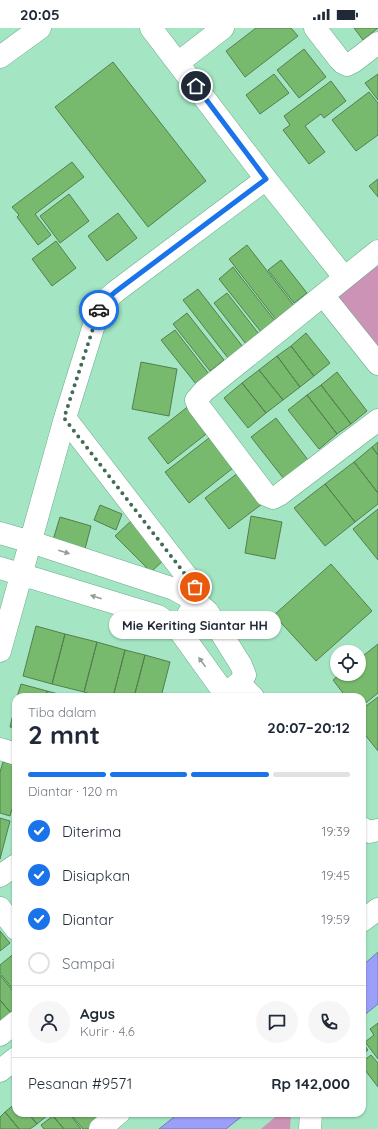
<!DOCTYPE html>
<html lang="id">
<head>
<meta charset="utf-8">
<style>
  :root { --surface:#fff; --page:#f6f6f7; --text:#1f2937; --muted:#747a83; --line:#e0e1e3; --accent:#1a73e8 }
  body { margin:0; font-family:Quicksand,sans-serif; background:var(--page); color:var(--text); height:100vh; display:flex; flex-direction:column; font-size:15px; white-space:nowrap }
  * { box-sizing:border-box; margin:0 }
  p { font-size:13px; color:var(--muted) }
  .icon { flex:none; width:22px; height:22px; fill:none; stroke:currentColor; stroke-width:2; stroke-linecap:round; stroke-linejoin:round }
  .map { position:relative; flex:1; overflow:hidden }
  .side { position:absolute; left:12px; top:665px; width:354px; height:424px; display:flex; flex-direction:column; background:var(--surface); border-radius:12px; box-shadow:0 1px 3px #0004 }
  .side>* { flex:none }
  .controls { position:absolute; left:330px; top:617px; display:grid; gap:8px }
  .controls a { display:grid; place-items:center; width:36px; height:36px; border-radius:50%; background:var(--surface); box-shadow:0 1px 3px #0004; font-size:20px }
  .pin { position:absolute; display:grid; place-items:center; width:34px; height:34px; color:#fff; margin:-17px; border:2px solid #fff; border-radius:50%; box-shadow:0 1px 4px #0007 }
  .courier { position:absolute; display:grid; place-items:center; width:40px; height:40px; margin:-20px; border:3px solid #1a73e8; border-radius:50%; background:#fff; color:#222; box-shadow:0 1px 5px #0007 }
  .bubble { position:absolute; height:28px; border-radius:14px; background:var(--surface); box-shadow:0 1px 3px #0004; font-size:13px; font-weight:700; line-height:28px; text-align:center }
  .overview em { font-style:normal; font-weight:700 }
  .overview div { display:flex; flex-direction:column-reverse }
  .overview { display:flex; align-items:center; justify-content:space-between; height:68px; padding:0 16px }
  h1 { font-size:26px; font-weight:700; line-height:30px }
  .bar { display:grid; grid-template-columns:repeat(4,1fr); gap:6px 4px; align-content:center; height:48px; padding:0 16px }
  .bar i { height:5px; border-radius:3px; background:var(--line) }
  .bar .on { background:var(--accent) }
  .bar p { grid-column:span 4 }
  .line { display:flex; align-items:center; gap:10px; padding:0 16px; border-top:1px solid var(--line) }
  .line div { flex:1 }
  .round { display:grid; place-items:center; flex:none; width:42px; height:42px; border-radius:21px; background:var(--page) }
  ol { padding:0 16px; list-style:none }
  li { display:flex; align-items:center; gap:12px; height:44px }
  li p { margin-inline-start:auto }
  li .icon { padding:4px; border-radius:50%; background:var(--accent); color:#fff; stroke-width:4 }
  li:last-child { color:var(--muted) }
  li i { width:22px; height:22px; border:2px solid var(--line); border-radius:50% }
  .status { display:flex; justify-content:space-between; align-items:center; height:28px; padding:0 20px; background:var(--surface); direction:ltr }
  .status svg { height:11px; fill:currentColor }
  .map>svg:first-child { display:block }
  .green { fill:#cd93b7 }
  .water { fill:#9c9ff7; stroke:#717cb5 }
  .building { fill:#78ba6d; stroke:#557e4f }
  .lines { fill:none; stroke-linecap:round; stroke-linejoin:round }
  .minor-casing { stroke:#69aa89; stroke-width:23 }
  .minor { stroke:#fff; stroke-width:22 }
  .oneway { fill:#929f99 }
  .done { stroke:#426b56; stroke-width:4; stroke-dasharray:0 7.2 }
  .route { stroke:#1a73e8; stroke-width:5 }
</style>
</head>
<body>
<div class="status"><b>20:05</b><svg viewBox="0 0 49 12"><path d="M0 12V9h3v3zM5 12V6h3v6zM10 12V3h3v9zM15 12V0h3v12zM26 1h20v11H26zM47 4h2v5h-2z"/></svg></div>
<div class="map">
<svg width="378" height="1101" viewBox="0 0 378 1101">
  <rect width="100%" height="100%" fill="#a4e6c3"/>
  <path class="green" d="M378 228V332L327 268Z
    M280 1085H291L290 1101H261Z"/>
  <path class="water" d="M378 924V976L362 989V938Z
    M179 1085H246L226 1101H159Z"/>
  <path class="building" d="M256 0H291L298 8 245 49 226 23Z
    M354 0H378L363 12Z
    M304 21 326 49 299 70 277 42Z
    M113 34 206 153 148 199 55 79Z
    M274 46 289 65 260 86 246 67Z
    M378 46V72L365 55Z
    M331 53 346 73 324 90 321 86 305 98 325 124 309 136 283 102 290 97 284 88Z
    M369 64 378 75V107L356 123 332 92Z
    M72 134 84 149 35 186 51 207 38 217 17 189 19 187 12 179Z
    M378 151V169L369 158Z
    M69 166 89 193 60 215 40 188Z
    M118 185 137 210 107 233 88 208Z
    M56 213 76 240 52 258 32 231Z
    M247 217 299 284 281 298 229 231Z
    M281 232 307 265 294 275 268 242Z
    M233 239 279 298 265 309 219 251Z
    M198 261 243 319 228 330 183 272Z
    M227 265 259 306 246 316 214 275Z
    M187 285 224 332 210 343 173 296Z
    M175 302 209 346 196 356 161 312Z
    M306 305 330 335 314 348 291 318Z
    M291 318 314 348 300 359 277 328Z
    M277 328 300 359 283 372 259 342Z
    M141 334 177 341 169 388 132 381Z
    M259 342 283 372 266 385 242 355Z
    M337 344 367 383 351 396 321 357Z
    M242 355 266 385 248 400 224 370Z
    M321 357 351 396 337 406 307 367Z
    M307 367 337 406 319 421 288 382Z
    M190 377 210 403 168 436 148 410Z
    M276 390 308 432 284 451 251 409Z
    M209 410 233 440 189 475 165 444Z
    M378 414V427L372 419Z
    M372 419 378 427V465L354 434Z
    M354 434 378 465V476L355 494 325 456Z
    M238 445 262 476 229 501 205 470Z
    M325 456 355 494 325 518 294 480Z
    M100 477 122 486 116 502 94 492Z
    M378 481V532L353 501Z
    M251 488 282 494 275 531 245 525Z
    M60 489 91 498 85 521 53 512Z
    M133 491 169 527 151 544 115 508Z
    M331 536 372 583 316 633 274 587Z
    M36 598 65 606 52 656 23 648Z
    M65 606 97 614 84 664 52 656Z
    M97 614 125 622 113 669H101L84 664Z
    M378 616V665L362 678V669H346L333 652 340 646H359V631Z
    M125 622 145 627 134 669H113Z
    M145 627 170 634 161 669H134Z
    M21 656 47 663 46 669H17Z
    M47 663 70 669H46Z
    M378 669V723L362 703V681Z
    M16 674V700L10 699Z
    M3 734 16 737V767L10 788 0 785V744Z
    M0 790 10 793 0 831Z
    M0 903 10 915 0 923Z
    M16 924V965L0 945V937Z
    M0 947 16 967V981L11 985 0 972Z
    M0 972 11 985 0 993Z
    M378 995V1031L365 1014 374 1007 370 1001Z
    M362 1014 368 1022 362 1027Z
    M371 1027 378 1035V1059L362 1038V1034Z
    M16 1075V1085H28L37 1096 30 1101H19L5 1084Z
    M5 1084 19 1101H0V1089Z
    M28 1085H48L49 1086 37 1096Z
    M56 1085H69L81 1101H64L53 1088Z
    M70 1085H112L95 1101H83Z
    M53 1088 64 1101H44L41 1097Z"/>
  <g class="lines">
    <defs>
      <path id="minor" d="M151 0 266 151 344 249
        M315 0 339 31 343 35 347 37 353 34 378 15
        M0 29 40 0
        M178 35 223 0
        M378 223 204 363 196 372 198 377 266 467 273 470 279 467 378 392
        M323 267 378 336
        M65 390 195 559 196 573 179 602
        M0 505 31 514 174 561 196 573 208 584 241 637 245 647 239 655 221 669
        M0 540 158 588 179 602 225 666
        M0 623 65 390 99 281 105 273 115 264 266 151
        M239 655 253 669
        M0 721 16 726
        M362 800 369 804 378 802
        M0 848 16 837
        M0 880 16 901
        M362 893 378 881
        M0 1007 16 994
        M0 1043 16 1030
        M100 1101 119 1085
        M310 1101 311 1085"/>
    </defs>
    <use href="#minor" class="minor-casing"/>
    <use href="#minor" class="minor"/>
  </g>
  <defs><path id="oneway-solid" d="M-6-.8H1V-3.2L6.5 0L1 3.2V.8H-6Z"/></defs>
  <g class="oneway">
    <use href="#oneway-solid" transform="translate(64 524) rotate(18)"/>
    <use href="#oneway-solid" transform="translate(96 569) rotate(-163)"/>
    <use href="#oneway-solid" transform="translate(202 634) rotate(-126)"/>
  </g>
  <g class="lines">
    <path class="done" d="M99 282 64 390 195 559"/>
    <path class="route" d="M99 282 105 273 115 264 266 151 196 58"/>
  </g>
</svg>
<div class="controls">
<a><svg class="icon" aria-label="locate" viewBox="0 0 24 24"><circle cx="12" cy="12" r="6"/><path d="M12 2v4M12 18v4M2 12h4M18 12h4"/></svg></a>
</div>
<div class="pin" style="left:195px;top:559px;background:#ea580c"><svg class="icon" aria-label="bag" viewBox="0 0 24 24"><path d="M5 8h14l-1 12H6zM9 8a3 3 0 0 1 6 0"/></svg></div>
<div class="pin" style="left:196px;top:58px;background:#1f2937"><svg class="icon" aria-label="home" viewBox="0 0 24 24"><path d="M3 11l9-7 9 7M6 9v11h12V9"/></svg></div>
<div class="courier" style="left:99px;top:282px"><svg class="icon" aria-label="car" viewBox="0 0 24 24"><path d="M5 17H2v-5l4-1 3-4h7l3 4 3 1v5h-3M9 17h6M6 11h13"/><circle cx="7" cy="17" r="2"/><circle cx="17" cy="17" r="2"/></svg></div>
<div class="bubble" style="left:109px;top:583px;width:172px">Mie Keriting Siantar HH</div>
<section class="side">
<div class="overview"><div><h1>2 mnt</h1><p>Tiba dalam</p></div><em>20:07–20:12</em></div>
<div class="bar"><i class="on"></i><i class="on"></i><i class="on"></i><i></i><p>Diantar · 120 m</p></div>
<ol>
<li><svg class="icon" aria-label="check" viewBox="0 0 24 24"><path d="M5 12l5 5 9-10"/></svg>Diterima<p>19:39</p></li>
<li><svg class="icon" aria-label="check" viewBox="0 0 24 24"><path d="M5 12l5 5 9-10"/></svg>Disiapkan<p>19:45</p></li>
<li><svg class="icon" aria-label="check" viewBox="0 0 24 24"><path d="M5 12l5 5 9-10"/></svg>Diantar<p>19:59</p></li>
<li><i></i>Sampai</li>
</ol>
<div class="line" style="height:72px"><a class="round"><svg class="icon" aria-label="person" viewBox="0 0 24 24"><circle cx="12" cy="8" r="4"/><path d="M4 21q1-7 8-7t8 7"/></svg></a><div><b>Agus</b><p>Kurir · 4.6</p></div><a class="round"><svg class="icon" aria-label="chat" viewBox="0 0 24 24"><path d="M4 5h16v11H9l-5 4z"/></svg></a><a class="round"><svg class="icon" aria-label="phone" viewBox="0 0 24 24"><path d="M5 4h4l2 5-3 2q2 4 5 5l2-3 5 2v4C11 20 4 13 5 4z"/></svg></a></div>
<div class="line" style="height:52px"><div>Pesanan #9571</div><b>Rp 142,000</b></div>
</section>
</div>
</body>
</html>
